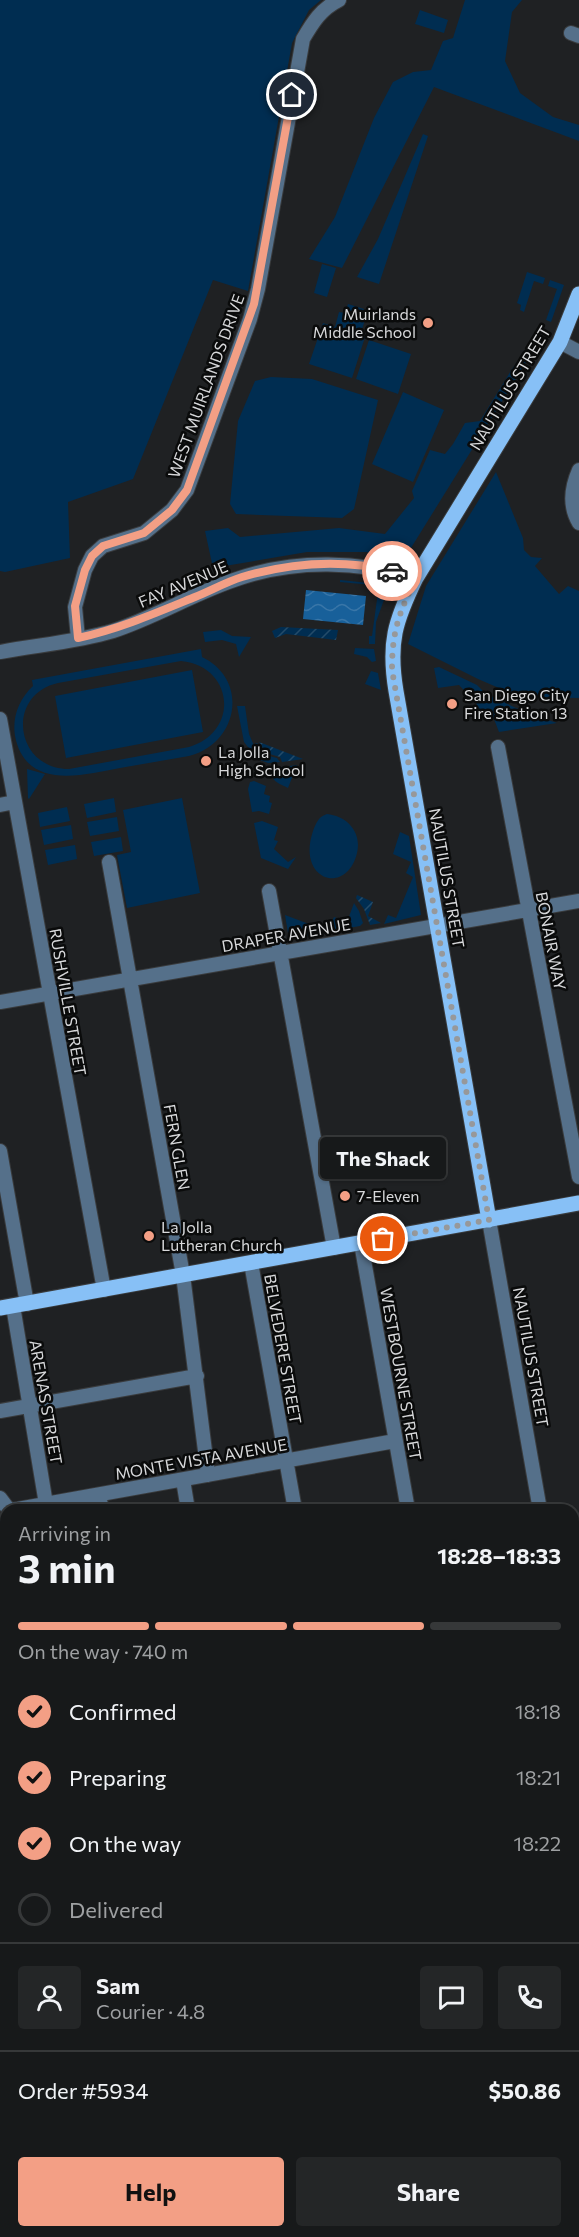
<!DOCTYPE html>
<html lang="en">
<head>
<meta charset="utf-8">
<style>
  :root { --surface:#17191a; --page:#242627; --text:#f1f3f6; --muted:#9ea0a2; --line:#363839; --accent:#f39f85 }
  body { margin:0; font-family:Commissioner,sans-serif; background:var(--page); color:var(--text); height:100vh; display:flex; flex-direction:column; font-size:22px; white-space:nowrap }
  * { box-sizing:border-box; margin:0 }
  p { font-size:20px; color:var(--muted) }
  .icon { flex:none; width:33px; height:33px; fill:none; stroke:currentColor; stroke-width:2; stroke-linecap:round; stroke-linejoin:round }
  .map { position:relative; flex:1; overflow:hidden }
  .sheet { position:absolute; left:0px; top:1504px; width:579px; height:734px; display:flex; flex-direction:column; background:var(--surface); border-radius:18px 18px 0 0; box-shadow:0 2px 4px #0004,0 0 0 2px var(--line) }
  .sheet>* { flex:none }
  .pin { position:absolute; display:grid; place-items:center; width:51px; height:51px; color:#fff; margin:-26px; border:3px solid #fff; border-radius:50%; box-shadow:0 2px 6px #0007 }
  .courier { position:absolute; display:grid; place-items:center; width:60px; height:60px; margin:-30px; border:4px solid #f39f85; border-radius:50%; background:#fff; color:#222; box-shadow:0 2px 8px #0007 }
  .bubble { position:absolute; height:42px; border-radius:6px; background:var(--surface); box-shadow:0 2px 4px #0004,0 0 0 2px var(--line); font-size:20px; font-weight:700; line-height:42px; text-align:center }
  .summary em { font-style:normal; font-weight:700 }
  .summary div { display:flex; flex-direction:column-reverse }
  .summary { display:flex; align-items:center; justify-content:space-between; height:102px; padding:0 18px }
  h1 { font-size:39px; font-weight:700; line-height:45px }
  .bar { display:grid; grid-template-columns:repeat(4,1fr); gap:9px 6px; align-content:center; height:72px; padding:0 18px }
  .bar i { height:8px; border-radius:4px; background:var(--line) }
  .bar .selected { background:var(--accent) }
  .bar p { grid-column:span 4 }
  .line { display:flex; align-items:center; gap:15px; padding:0 18px; border-top:2px solid var(--line) }
  .line div { flex:1 }
  .round { display:grid; place-items:center; flex:none; width:63px; height:63px; border-radius:6px; background:var(--page) }
  ol { padding:0 18px; list-style:none }
  li { display:flex; align-items:center; gap:18px; height:66px }
  li p { margin-inline-start:auto }
  li .icon { padding:6px; border-radius:50%; background:var(--accent); color:#111; stroke-width:4 }
  li:last-child { color:var(--muted) }
  li i { width:33px; height:33px; border:3px solid var(--line); border-radius:50% }
  .primary-button { display:flex; gap:12px; margin-top:auto; padding:12px 18px }
  .primary-button a { flex:1; height:69px; border-radius:6px; background:var(--accent); color:#111; font-size:24px; font-weight:700; line-height:69px; text-align:center }
  .primary-button a+a { background:var(--page); color:var(--text) }
  .map>svg:first-child { display:block }
  .green { fill:#002d51; fill-rule:evenodd }
  .garden { fill:url(#garden-furrows) }
  .water { fill:url(#water-waves) }
  .lines { fill:none; stroke-linecap:round; stroke-linejoin:round }
  .minor-casing { stroke:#393b3d; stroke-width:16 }
  .major-casing { stroke:#393b3d; stroke-width:17 }
  .minor { stroke:#55708a; stroke-width:14 }
  .major { stroke:#87c0f6; stroke-width:15 }
  .done { stroke:#97989a; stroke-width:6; stroke-dasharray:0 10.8 }
  .route { stroke:#f39f85; stroke-width:8 }
  .poi-dot { fill:#f39f85; stroke:#0a0b0b; stroke-width:2 }
  .labels { text-anchor:middle; stroke-width:5; stroke-linejoin:round; paint-order:stroke }
  .poi-label { font-size:16px; fill:#d7d8da; stroke:#0a0b0b; text-anchor:start }
  .street-label { font-size:16px; fill:#d7d8da; stroke:#0a0b0b }
</style>
</head>
<body>
<div class="map">
<svg width="579" height="2237" viewBox="0 0 579 2237">
  <defs>
    <pattern id="garden-furrows" width="10" height="10" patternUnits="userSpaceOnUse" patternTransform="scale(1.5)"><rect width="10" height="10" fill="#002d51"/><path d="M-1 1l2-2M0 10L10 0M9 11l2-2" fill="none" stroke="#244b69"/></pattern>
    <pattern id="water-waves" width="16" height="10" patternUnits="userSpaceOnUse" patternTransform="scale(1.5)"><rect width="16" height="10" fill="#18609a"/><path d="M0 5q4-4 8 0t8 0" fill="none" stroke="#3976a8"/></pattern>
  </defs>
  <rect width="100%" height="100%" fill="#1f2123"/>
  <path class="green" d="M0 0H321L309 10 292 43 248 291 213 280 133 479 68 502 70 558 5 572 0 571Z
    M465 0H522L512 12 505 61 520 93 553 117 579 125V141L434 87 342 268 309 259 335 217 374 118 393 82 413 72 431 70 443 41 453 38Z
    M420 10 448 20 444 33 415 24Z
    M423 134 428 136 379 284 357 277 378 239Z
    M322 264 336 268 327 297 314 293Z
    M527 272 545 278 543 284 534 281 524 312 520 310 521 305 517 303Z
    M550 280 564 285 551 322 546 320 557 289 548 286Z
    M348 304 364 309 361 318 365 320 360 335 355 333 365 337 352 378 309 364 323 323 335 327 339 312 345 313Z
    M534 339 538 343 406 556 401 559 366 552H307L213 568 205 531 228 528 240 537 339 528 385 534 414 498 412 491 430 450 445 454 453 444 465 423 480 421 512 369Z
    M369 340 411 354 398 394 356 379Z
    M271 377 312 379 378 400 354 509 342 518 236 514 230 504 238 421 255 381Z
    M403 392 444 410 413 482 372 464Z
    M496 472 523 538 524 550 531 557 542 558 535 566 559 594 568 586 579 591V698L520 697 478 679 408 644 426 586Z
    M340 580 379 584 384 586 385 597 376 622 375 644H369V636H372L378 592 372 585 340 582Z
    M221 630 232 636 251 637 239 657 236 644 222 640 205 642 203 632Z
    M355 648 374 649 376 661 372 662 367 657 354 654Z
    M201 649 202 657C250 680 238 744 189 756 166 760 143 764 120 768 82 775 26 791 15 736 12 717 19 699 33 686L32 680ZM181 661C234 666 240 732 189 747L69 769C15 769 5 695 58 683Z
    M439 667 477 685 486 694 527 713 557 723 499 732 492 714 482 715 476 703 459 685 438 688 434 668Z
    M192 670 203 732 66 758 55 696Z
    M371 671 378 673 381 690 365 684Z
    M237 706H245L249 734 255 748 252 752 244 742Z
    M255 743 259 744 265 755 277 758 280 762 268 763 260 760 262 757Z
    M297 765 288 788C278 783 267 780 275 768Z
    M27 769 45 774 29 799 28 798Z
    M254 781 266 786 264 794 270 796 269 802 272 803 269 814 259 811 252 812 248 789 250 782Z
    M114 798 116 812 87 818 84 804Z
    M182 798 200 893 127 908 117 855 131 852 123 810Z
    M67 807 70 821 40 827 38 813Z
    M327 814C347 816 362 832 357 853 347 896 296 881 313 831 316 823 318 817 327 814Z
    M117 817 119 831 90 836 87 822Z
    M262 821 278 827 274 840 278 841 274 849 288 862 296 857 288 869 261 858 254 823Z
    M71 825 73 839 44 845 41 830Z
    M400 832 409 836 421 915 384 924 388 915 396 918 413 877 406 873 411 862 393 854Z
    M121 837 123 851 94 856 91 842Z
    M75 845 77 859 48 865 45 850Z
    M354 903 359 911 363 923 360 926 289 939 285 915 325 930 328 923 331 924 334 917 347 922Z"/>
  <path class="garden" d="M281 627 338 630 336 640 286 634 275 638 272 631Z
    M259 742 303 759 282 762 280 757 266 753Z
    M357 895 373 902 368 916 381 923 370 925 364 909 356 898Z"/>
  <path class="water" d="M306 590 366 596 363 625 303 619Z
    M0 1781 6 1783V2232H573V1791L579 1790V2237H0Z"/>
  <g class="lines">
    <defs>
      <path id="minor" d="M571 33 579 36
        M560 342 579 352
        M579 470C571 488 569 506 579 523
        M78 638 75 607 85 570 92 556 103 546 144 533 172 510 187 490 250 319 258 289 303 39C313 22 321 9 339 0
        M0 652C37 645 77 642 113 631 156 617 196 592 240 578 297 559 359 561 416 578
        M0 719 104 1290
        M498 747 579 1177
        M0 805 15 802
        M109 862 183 1275 208 1475
        M269 891 334 1248
        M0 1002 579 901
        M0 1151 27 1304
        M489 1220 540 1510
        M361 1243 408 1510
        M251 1263 295 1510
        M13 1306 46 1504
        M0 1411 197 1376
        M183 1480 188 1510
        M99 1495 102 1510
        M0 1498 9 1510
        M12 1510 395 1441
        M0 1577 6 1573
        M573 1699 576 1716"/>
      <path id="major" d="M489 1220 396 691C388 643 395 621 416 578L560 342 579 294
        M0 1308 579 1203"/>
    </defs>
    <use href="#minor" class="minor-casing"/>
    <use href="#major" class="major-casing"/>
    <use href="#minor" class="minor"/>
    <use href="#major" class="major"/>
  </g>
  <g class="lines">
    <path class="done" d="M383 1239 489 1220 392 670C392 631 399 613 416 578L392 571"/>
    <path class="route" d="M292 95 254 304 187 490 172 510 144 533 103 546 92 556 85 570 75 606 78 638C119 629 156 613 195 597 210 591 226 582 242 577 290 563 342 559 392 571"/>
  </g>
  <g class="poi-dot">
    <circle cx="428" cy="323" r="6"/>
    <circle cx="452" cy="704" r="6"/>
    <circle cx="206" cy="761" r="6"/>
    <circle cx="345" cy="1196" r="6"/>
    <circle cx="149" cy="1236" r="6"/>
  </g>
  <g class="labels">
    <g class="poi-label">
      <text x="416" y="320" text-anchor="end">Muirlands<tspan x="416" dy="18">Middle School</tspan></text>
      <text x="464" y="701">San Diego City<tspan x="464" dy="18">Fire Station 13</tspan></text>
      <text x="218" y="758">La Jolla<tspan x="218" dy="18">High School</tspan></text>
      <text x="357" y="1202">7-Eleven</text>
      <text x="161" y="1233">La Jolla<tspan x="161" dy="18">Lutheran Church</tspan></text>
    </g>
    <g class="street-label">
      <text transform="translate(206 386) rotate(-70)" y="6">WEST MUIRLANDS DRIVE</text>
      <text transform="translate(510 388) rotate(-59)" y="6">NAUTILUS STREET</text>
      <text transform="translate(183 584) rotate(-23)" y="6">FAY AVENUE</text>
      <text transform="translate(447 878) rotate(80)" y="6">NAUTILUS STREET</text>
      <text transform="translate(286 935) rotate(-10)" y="6">DRAPER AVENUE</text>
      <text transform="translate(551 941) rotate(79)" y="6">BONAIR WAY</text>
      <text transform="translate(68 1002) rotate(80)" y="6">RUSHVILLE STREET</text>
      <text transform="translate(177 1147) rotate(80)" y="6">FERN GLEN</text>
      <text transform="translate(283 1349) rotate(80)" y="6">BELVEDERE STREET</text>
      <text transform="translate(531 1357) rotate(80)" y="6">NAUTILUS STREET</text>
      <text transform="translate(401 1374) rotate(80)" y="6">WESTBOURNE STREET</text>
      <text transform="translate(46 1402) rotate(80)" y="6">ARENAS STREET</text>
      <text transform="translate(201 1459) rotate(-10)" y="6">MONTE VISTA AVENUE</text>
    </g>
  </g>
</svg>
<div class="pin" style="left:383px;top:1239px;background:#ea580c"><svg class="icon" aria-label="bag" viewBox="0 0 24 24"><path d="M5 8h14l-1 12H6zM9 8a3 3 0 0 1 6 0"/></svg></div>
<div class="pin" style="left:292px;top:95px;background:#1f2937"><svg class="icon" aria-label="home" viewBox="0 0 24 24"><path d="M3 11l9-7 9 7M6 9v11h12V9"/></svg></div>
<div class="courier" style="left:392px;top:571px"><svg class="icon" aria-label="car" viewBox="0 0 24 24"><path d="M5 17H2v-5l4-1 3-4h7l3 4 3 1v5h-3M9 17h6M6 11h13"/><circle cx="7" cy="17" r="2"/><circle cx="17" cy="17" r="2"/></svg></div>
<div class="bubble" style="left:320px;top:1137px;width:126px">The Shack</div>
<section class="sheet">
<div class="summary"><div><h1>3 min</h1><p>Arriving in</p></div><em>18:28–18:33</em></div>
<div class="bar"><i class="selected"></i><i class="selected"></i><i class="selected"></i><i></i><p>On the way · 740 m</p></div>
<ol>
<li><svg class="icon" aria-label="check" viewBox="0 0 24 24"><path d="M5 12l5 5 9-10"/></svg>Confirmed<p>18:18</p></li>
<li><svg class="icon" aria-label="check" viewBox="0 0 24 24"><path d="M5 12l5 5 9-10"/></svg>Preparing<p>18:21</p></li>
<li><svg class="icon" aria-label="check" viewBox="0 0 24 24"><path d="M5 12l5 5 9-10"/></svg>On the way<p>18:22</p></li>
<li><i></i>Delivered</li>
</ol>
<div class="line" style="height:108px"><a class="round"><svg class="icon" aria-label="person" viewBox="0 0 24 24"><circle cx="12" cy="8" r="4"/><path d="M4 21q1-7 8-7t8 7"/></svg></a><div><b>Sam</b><p>Courier · 4.8</p></div><a class="round"><svg class="icon" aria-label="chat" viewBox="0 0 24 24"><path d="M4 5h16v11H9l-5 4z"/></svg></a><a class="round"><svg class="icon" aria-label="phone" viewBox="0 0 24 24"><path d="M5 4h4l2 5-3 2q2 4 5 5l2-3 5 2v4C11 20 4 13 5 4z"/></svg></a></div>
<div class="line" style="height:78px"><div>Order #5934</div><b>$50.86</b></div>
<div class="primary-button"><a>Help</a><a>Share</a></div>
</section>
</div>
</body>
</html>
